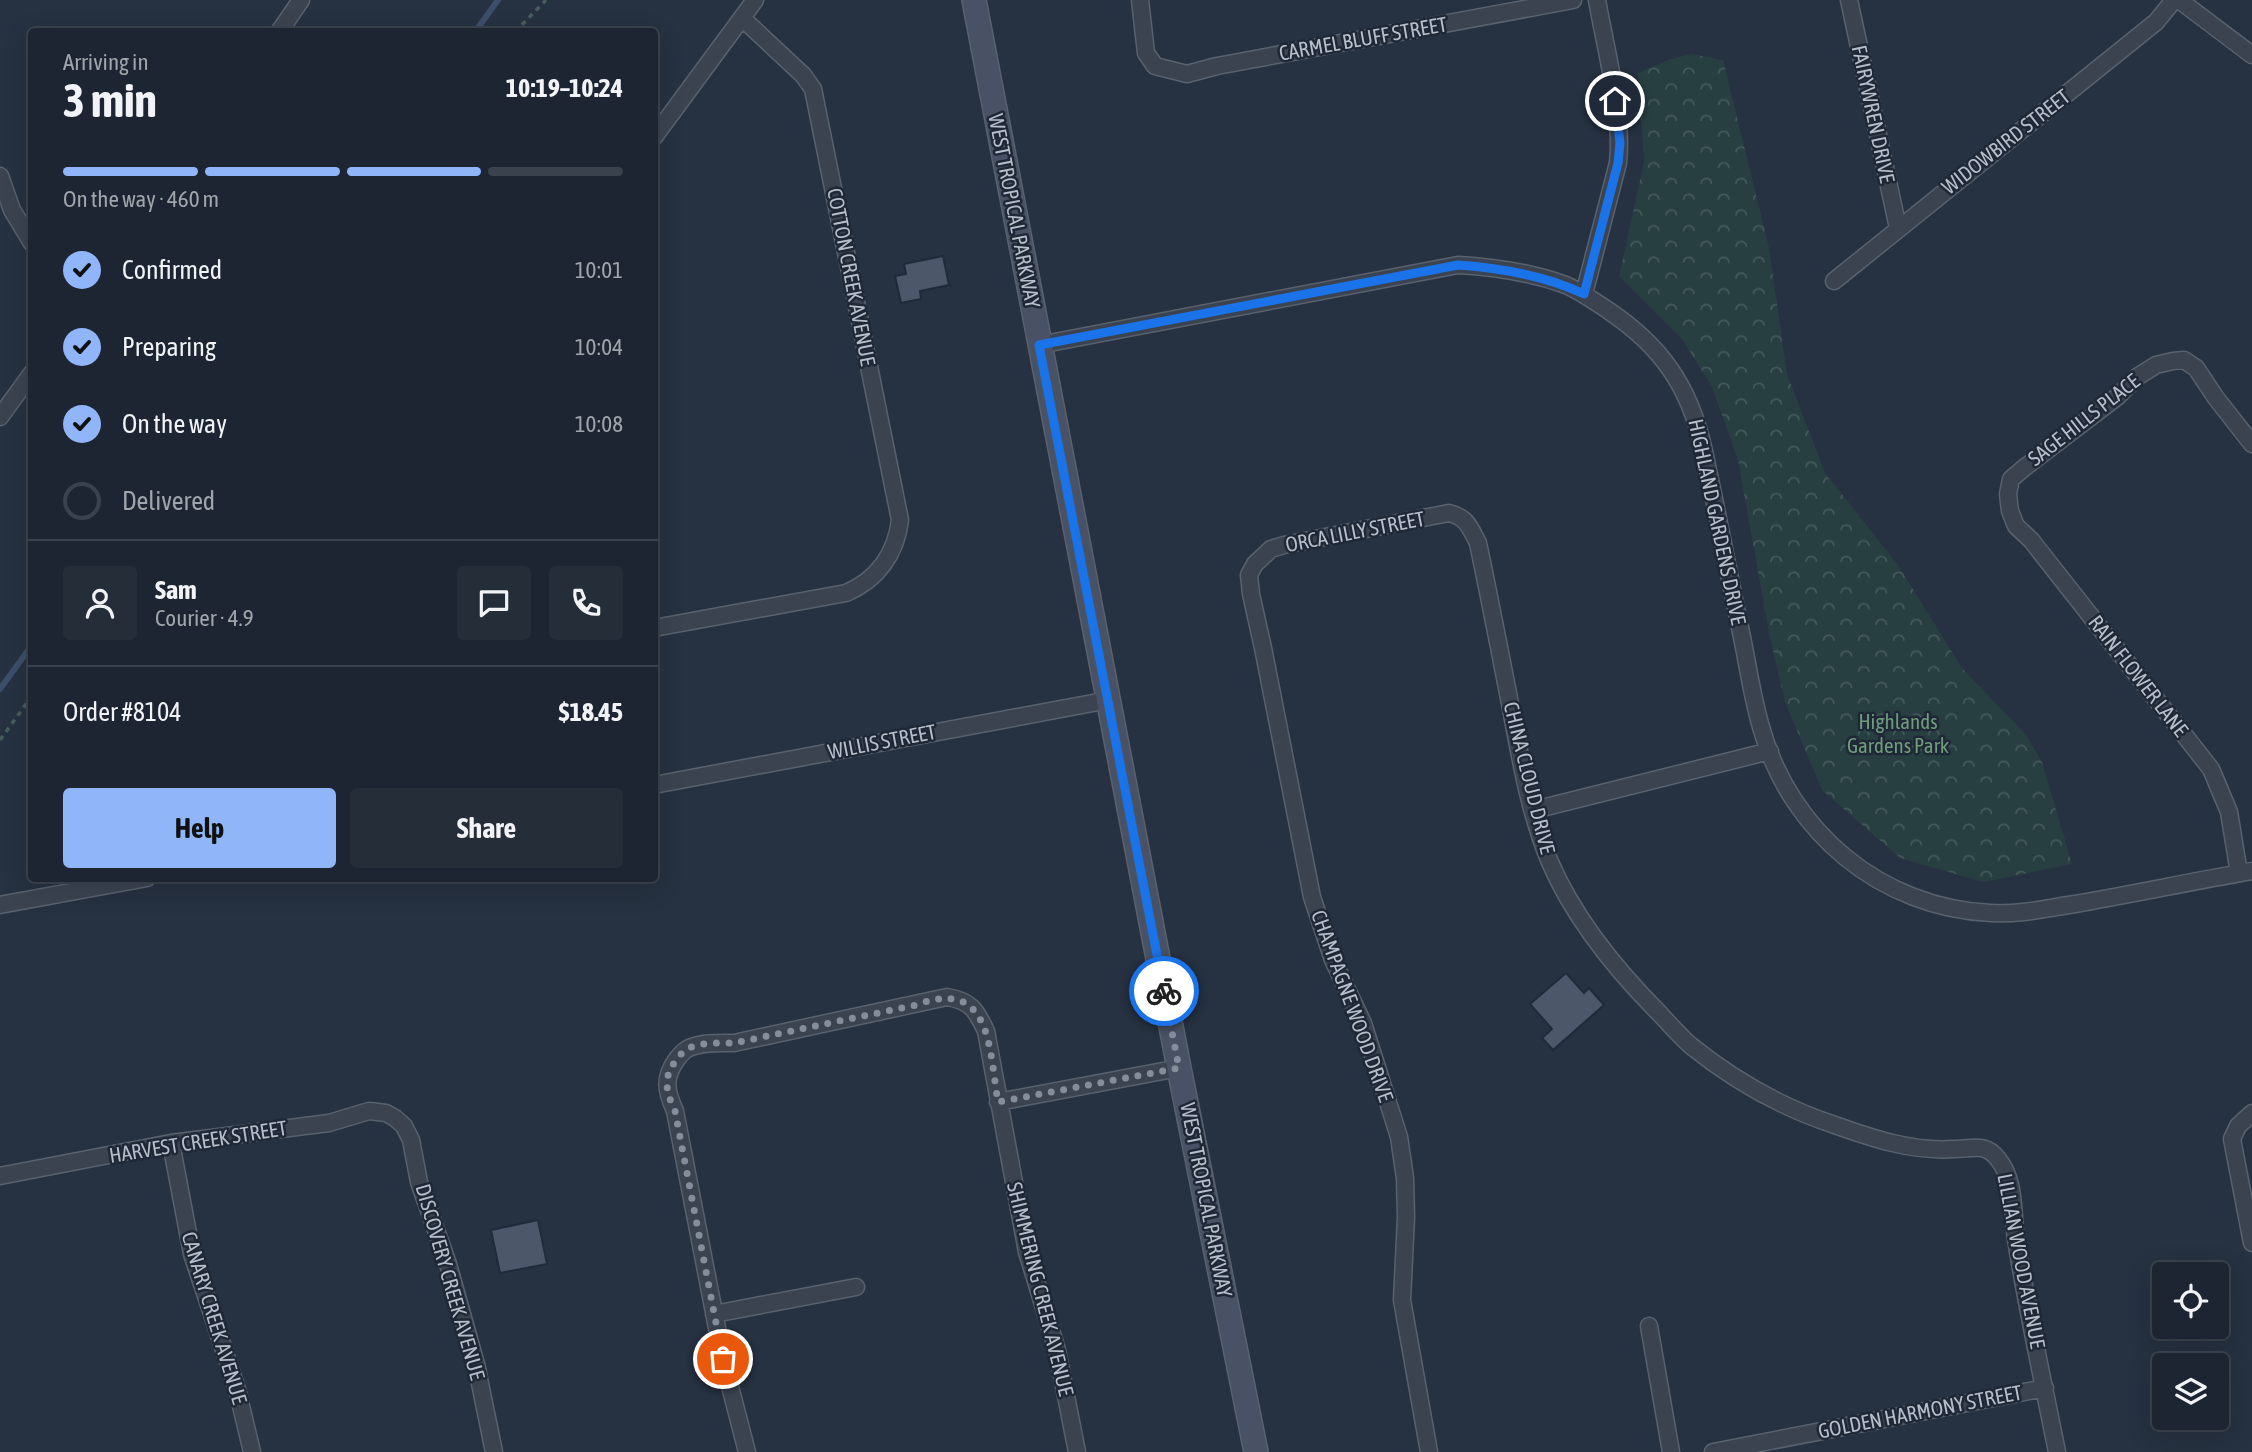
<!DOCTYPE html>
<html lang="en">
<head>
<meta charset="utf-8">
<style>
  :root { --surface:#1c2531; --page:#252d39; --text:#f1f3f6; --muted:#a0a5ab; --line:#3a424d; --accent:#90b5f8 }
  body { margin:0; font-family:"Asap Condensed",sans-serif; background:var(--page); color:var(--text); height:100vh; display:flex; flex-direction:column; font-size:26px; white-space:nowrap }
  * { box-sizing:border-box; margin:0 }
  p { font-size:23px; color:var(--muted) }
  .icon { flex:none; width:38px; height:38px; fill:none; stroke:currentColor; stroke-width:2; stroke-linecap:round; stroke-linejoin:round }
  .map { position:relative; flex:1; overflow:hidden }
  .panel { position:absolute; left:28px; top:28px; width:630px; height:854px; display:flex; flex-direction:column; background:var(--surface); border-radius:7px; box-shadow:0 7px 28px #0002,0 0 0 2px var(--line) }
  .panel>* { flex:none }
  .controls { position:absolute; left:2152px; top:1262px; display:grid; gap:14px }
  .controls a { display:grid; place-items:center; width:77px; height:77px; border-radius:7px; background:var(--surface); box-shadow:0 7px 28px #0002,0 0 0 2px var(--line); font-size:35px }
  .pin { position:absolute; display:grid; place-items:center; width:60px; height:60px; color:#fff; margin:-30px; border:4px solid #fff; border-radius:50%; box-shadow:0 2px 7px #0007 }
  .courier { position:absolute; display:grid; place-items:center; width:70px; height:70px; margin:-35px; border:5px solid #1a73e8; border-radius:50%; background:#fff; color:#222; box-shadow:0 2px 9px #0007 }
  .summary em { font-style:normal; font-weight:700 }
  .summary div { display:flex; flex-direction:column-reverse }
  .summary { display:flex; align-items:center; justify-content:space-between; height:119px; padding:0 35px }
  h1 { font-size:46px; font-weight:700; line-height:52px }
  .bar { display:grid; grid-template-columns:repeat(4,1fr); gap:10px 7px; align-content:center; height:84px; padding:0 35px }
  .bar i { height:9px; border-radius:5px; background:var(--line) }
  .bar .selected { background:var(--accent) }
  .bar p { grid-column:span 4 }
  .line { display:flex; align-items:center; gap:18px; padding:0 35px; border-top:2px solid var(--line) }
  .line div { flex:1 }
  .round { display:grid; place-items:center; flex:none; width:74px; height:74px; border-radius:7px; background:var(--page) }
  ol { padding:0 35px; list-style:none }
  li { display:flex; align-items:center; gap:21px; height:77px }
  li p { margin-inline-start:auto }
  li .icon { padding:7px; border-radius:50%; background:var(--accent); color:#111; stroke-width:4 }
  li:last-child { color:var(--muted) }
  li i { width:38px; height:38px; border:4px solid var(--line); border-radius:50% }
  .cta { display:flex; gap:14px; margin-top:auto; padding:14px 35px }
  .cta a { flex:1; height:80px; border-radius:7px; background:var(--accent); color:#111; font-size:28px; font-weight:700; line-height:80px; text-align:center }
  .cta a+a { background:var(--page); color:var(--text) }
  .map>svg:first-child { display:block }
  .forest { fill:url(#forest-crowns) }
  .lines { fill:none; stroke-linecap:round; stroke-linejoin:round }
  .stream { stroke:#3c4e6a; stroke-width:6 }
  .building { fill:#4c586a; stroke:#212a39; stroke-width:2 }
  .minor-casing { stroke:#58616e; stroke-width:19 }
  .secondary-casing { stroke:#58616e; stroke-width:26 }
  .path { stroke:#475c5f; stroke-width:3.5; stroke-dasharray:5 5; stroke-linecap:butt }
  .minor { stroke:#3b4351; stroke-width:16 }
  .secondary { stroke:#495264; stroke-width:23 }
  .done { stroke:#848d9b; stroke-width:7; stroke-dasharray:0 12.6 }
  .route { stroke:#1a73e8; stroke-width:9 }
  .labels { text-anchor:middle; stroke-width:5; stroke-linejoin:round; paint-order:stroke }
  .street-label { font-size:21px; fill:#b7becb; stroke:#1f2837 }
  .park-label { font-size:21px; fill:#6f9c7a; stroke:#1f2837 }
</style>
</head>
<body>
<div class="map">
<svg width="2252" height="1452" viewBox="0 0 2252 1452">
  <defs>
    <pattern id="forest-crowns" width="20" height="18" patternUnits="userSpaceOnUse" patternTransform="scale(1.75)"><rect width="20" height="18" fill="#283f42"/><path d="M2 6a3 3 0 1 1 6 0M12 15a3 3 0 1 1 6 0" fill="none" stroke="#45595c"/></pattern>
  </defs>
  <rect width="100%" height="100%" fill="#263141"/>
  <path class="forest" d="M1692 54 1723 60 1769 248 1787 374 1825 473 1898 565 1962 668 2026 735 2042 762 2072 864 1983 882 1900 858 1822 790 1785 702 1769 633 1738 460 1712 387 1682 339 1619 276 1644 162 1638 73 1671 59Z"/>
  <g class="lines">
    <path class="stream" d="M475 32 498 0
      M0 689 32 645"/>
  </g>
  <path class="building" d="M943 256 949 285 920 291 921 299 901 303 895 276 906 274 904 264Z
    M1566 973 1584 993 1589 988 1604 1005 1553 1050 1542 1038 1552 1029 1530 1004Z
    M538 1220 547 1264 500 1273 491 1230Z"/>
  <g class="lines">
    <defs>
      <path id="minor" d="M1140 0 1146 53 1155 66 1187 74 1217 66 1573 0
        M1849 0 1898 228
        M2179 0 2252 55
        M279 32 301 0
        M654 137 755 0
        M0 176 12 210 32 243
        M1834 281 2156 22 2174 0
        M1584 294 1618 163C1623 112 1606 51 1597 0
        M1039 345 1458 265C1493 267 1529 272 1563 284 1579 290 1594 301 1609 311 1661 346 1689 386 1703 447 1716 506 1727 565 1739 623 1747 658 1751 693 1761 727 1790 832 1881 908 1991 913 2019 915 2048 908 2075 904 2134 894 2193 881 2252 871
        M0 417 32 373
        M654 628 846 593C877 580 896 554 900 520L813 89 803 75 742 18
        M654 785 1109 700
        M1534 810 1770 751
        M2239 873 2229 812 2211 769 2031 540 2016 526 2010 511 2008 494 2011 479 2024 468 2117 397 2137 377 2156 365 2173 361 2184 360 2196 368 2216 398 2252 444
        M0 905 147 878
        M998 1102 1179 1068
        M2252 1113 2238 1126 2232 1139 2252 1243
        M171 1143 192 1254 237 1389 252 1452
        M0 1176 171 1143 329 1123 369 1111 386 1113 395 1118 404 1126 411 1140 419 1182 448 1264 476 1364 494 1452
        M714 1314 856 1287
        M1649 1326 1671 1452
        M747 1452 723 1359 675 1111C666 1091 663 1078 677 1059 680 1055 684 1050 689 1048 702 1042 720 1043 734 1043L947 997C971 1001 976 1010 986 1031L1027 1252 1057 1350 1077 1452
        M1429 1452 1402 1300 1406 1217 1405 1178 1399 1137 1363 1023 1333 960 1312 897 1263 648 1251 594 1249 575 1255 564 1271 549 1284 545 1449 513C1467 517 1470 528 1478 543 1490 600 1501 657 1512 714 1521 762 1530 814 1549 860 1574 919 1616 970 1661 1015 1670 1025 1680 1036 1690 1045 1732 1079 1781 1107 1832 1124 1871 1138 1912 1152 1954 1149 1972 1149 1985 1142 1998 1159 2016 1181 2012 1212 2016 1239 2027 1310 2043 1381 2057 1452
        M1713 1452 2045 1388"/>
      <path id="secondary" d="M974 0 1179 1068 1256 1452"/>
    </defs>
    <use href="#minor" class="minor-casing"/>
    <use href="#secondary" class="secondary-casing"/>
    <path class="path" d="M515 32 546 0
      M0 740 32 696"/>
    <use href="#minor" class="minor"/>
    <use href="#secondary" class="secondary"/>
  </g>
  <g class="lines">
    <path class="done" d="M723 1359 675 1111C666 1091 662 1078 677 1059 680 1055 684 1050 689 1048 702 1042 720 1043 734 1043L916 1005C992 976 989 1050 998 1102L1179 1068 1164 991"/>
    <path class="route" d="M1164 991 1039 345 1458 265C1501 268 1544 275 1584 294L1618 163 1620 143 1615 101"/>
  </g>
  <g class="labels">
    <g class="street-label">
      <text transform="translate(1363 39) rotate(-10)" y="7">CARMEL BLUFF STREET</text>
      <text transform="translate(1873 114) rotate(78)" y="7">FAIRYWREN DRIVE</text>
      <text transform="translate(2006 142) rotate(-38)" y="7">WIDOWBIRD STREET</text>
      <text transform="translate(1014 211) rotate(79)" y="7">WEST TROPICAL PARKWAY</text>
      <text transform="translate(851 277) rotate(79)" y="7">COTTON CREEK AVENUE</text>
      <text transform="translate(2084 420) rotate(-38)" y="7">SAGE HILLS PLACE</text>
      <text transform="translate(1717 522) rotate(78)" y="7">HIGHLAND GARDENS DRIVE</text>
      <text transform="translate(1355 532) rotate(-11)" y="7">ORCA LILLY STREET</text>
      <text transform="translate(2138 676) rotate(52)" y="7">RAIN FLOWER LANE</text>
      <text transform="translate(882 742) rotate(-11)" y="7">WILLIS STREET</text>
      <text transform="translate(1529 778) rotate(76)" y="7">CHINA CLOUD DRIVE</text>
      <text transform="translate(1352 1006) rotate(70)" y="7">CHAMPAGNE WOOD DRIVE</text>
      <text transform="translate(198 1142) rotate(-9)" y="7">HARVEST CREEK STREET</text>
      <text transform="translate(1206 1200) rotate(79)" y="7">WEST TROPICAL PARKWAY</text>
      <text transform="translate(2021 1261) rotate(79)" y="7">LILLIAN WOOD AVENUE</text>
      <text transform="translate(450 1282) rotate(74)" y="7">DISCOVERY CREEK AVENUE</text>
      <text transform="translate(1040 1289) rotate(76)" y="7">SHIMMERING CREEK AVENUE</text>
      <text transform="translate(214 1318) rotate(73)" y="7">CANARY CREEK AVENUE</text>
      <text transform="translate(1920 1412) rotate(-11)" y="7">GOLDEN HARMONY STREET</text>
    </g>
    <g class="park-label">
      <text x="1898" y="729">Highlands<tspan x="1898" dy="24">Gardens Park</tspan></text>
    </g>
  </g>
</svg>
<div class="controls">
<a><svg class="icon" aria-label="locate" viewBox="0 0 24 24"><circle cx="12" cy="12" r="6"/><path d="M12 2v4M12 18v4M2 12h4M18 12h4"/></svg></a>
<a><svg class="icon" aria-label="layers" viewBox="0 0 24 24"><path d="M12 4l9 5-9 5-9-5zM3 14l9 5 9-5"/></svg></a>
</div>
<div class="pin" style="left:723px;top:1359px;background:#ea580c"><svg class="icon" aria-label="bag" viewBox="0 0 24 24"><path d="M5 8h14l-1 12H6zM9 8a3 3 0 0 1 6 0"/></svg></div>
<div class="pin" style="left:1615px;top:101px;background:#1f2937"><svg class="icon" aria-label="home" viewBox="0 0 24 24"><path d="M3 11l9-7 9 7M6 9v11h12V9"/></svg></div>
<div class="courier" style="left:1164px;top:991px"><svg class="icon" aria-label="bike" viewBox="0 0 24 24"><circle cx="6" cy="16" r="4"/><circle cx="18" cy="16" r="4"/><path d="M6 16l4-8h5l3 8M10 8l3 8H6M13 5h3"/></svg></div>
<section class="panel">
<div class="summary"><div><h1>3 min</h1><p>Arriving in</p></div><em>10:19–10:24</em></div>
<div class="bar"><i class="selected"></i><i class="selected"></i><i class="selected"></i><i></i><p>On the way · 460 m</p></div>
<ol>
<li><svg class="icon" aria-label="check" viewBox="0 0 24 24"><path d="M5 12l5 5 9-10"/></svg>Confirmed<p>10:01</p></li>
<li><svg class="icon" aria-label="check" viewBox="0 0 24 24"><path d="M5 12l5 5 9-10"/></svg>Preparing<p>10:04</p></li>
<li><svg class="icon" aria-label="check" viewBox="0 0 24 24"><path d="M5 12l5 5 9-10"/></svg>On the way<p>10:08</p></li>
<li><i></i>Delivered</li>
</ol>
<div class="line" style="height:126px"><a class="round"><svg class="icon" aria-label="person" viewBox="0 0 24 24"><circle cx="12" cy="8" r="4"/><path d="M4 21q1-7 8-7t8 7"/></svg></a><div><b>Sam</b><p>Courier · 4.9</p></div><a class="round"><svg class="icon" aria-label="chat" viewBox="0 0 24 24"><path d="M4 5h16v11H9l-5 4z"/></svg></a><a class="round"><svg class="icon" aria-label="phone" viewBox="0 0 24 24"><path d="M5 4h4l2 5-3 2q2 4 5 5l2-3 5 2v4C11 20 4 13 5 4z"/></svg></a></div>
<div class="line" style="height:91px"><div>Order #8104</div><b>$18.45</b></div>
<div class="cta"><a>Help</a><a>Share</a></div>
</section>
</div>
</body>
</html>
